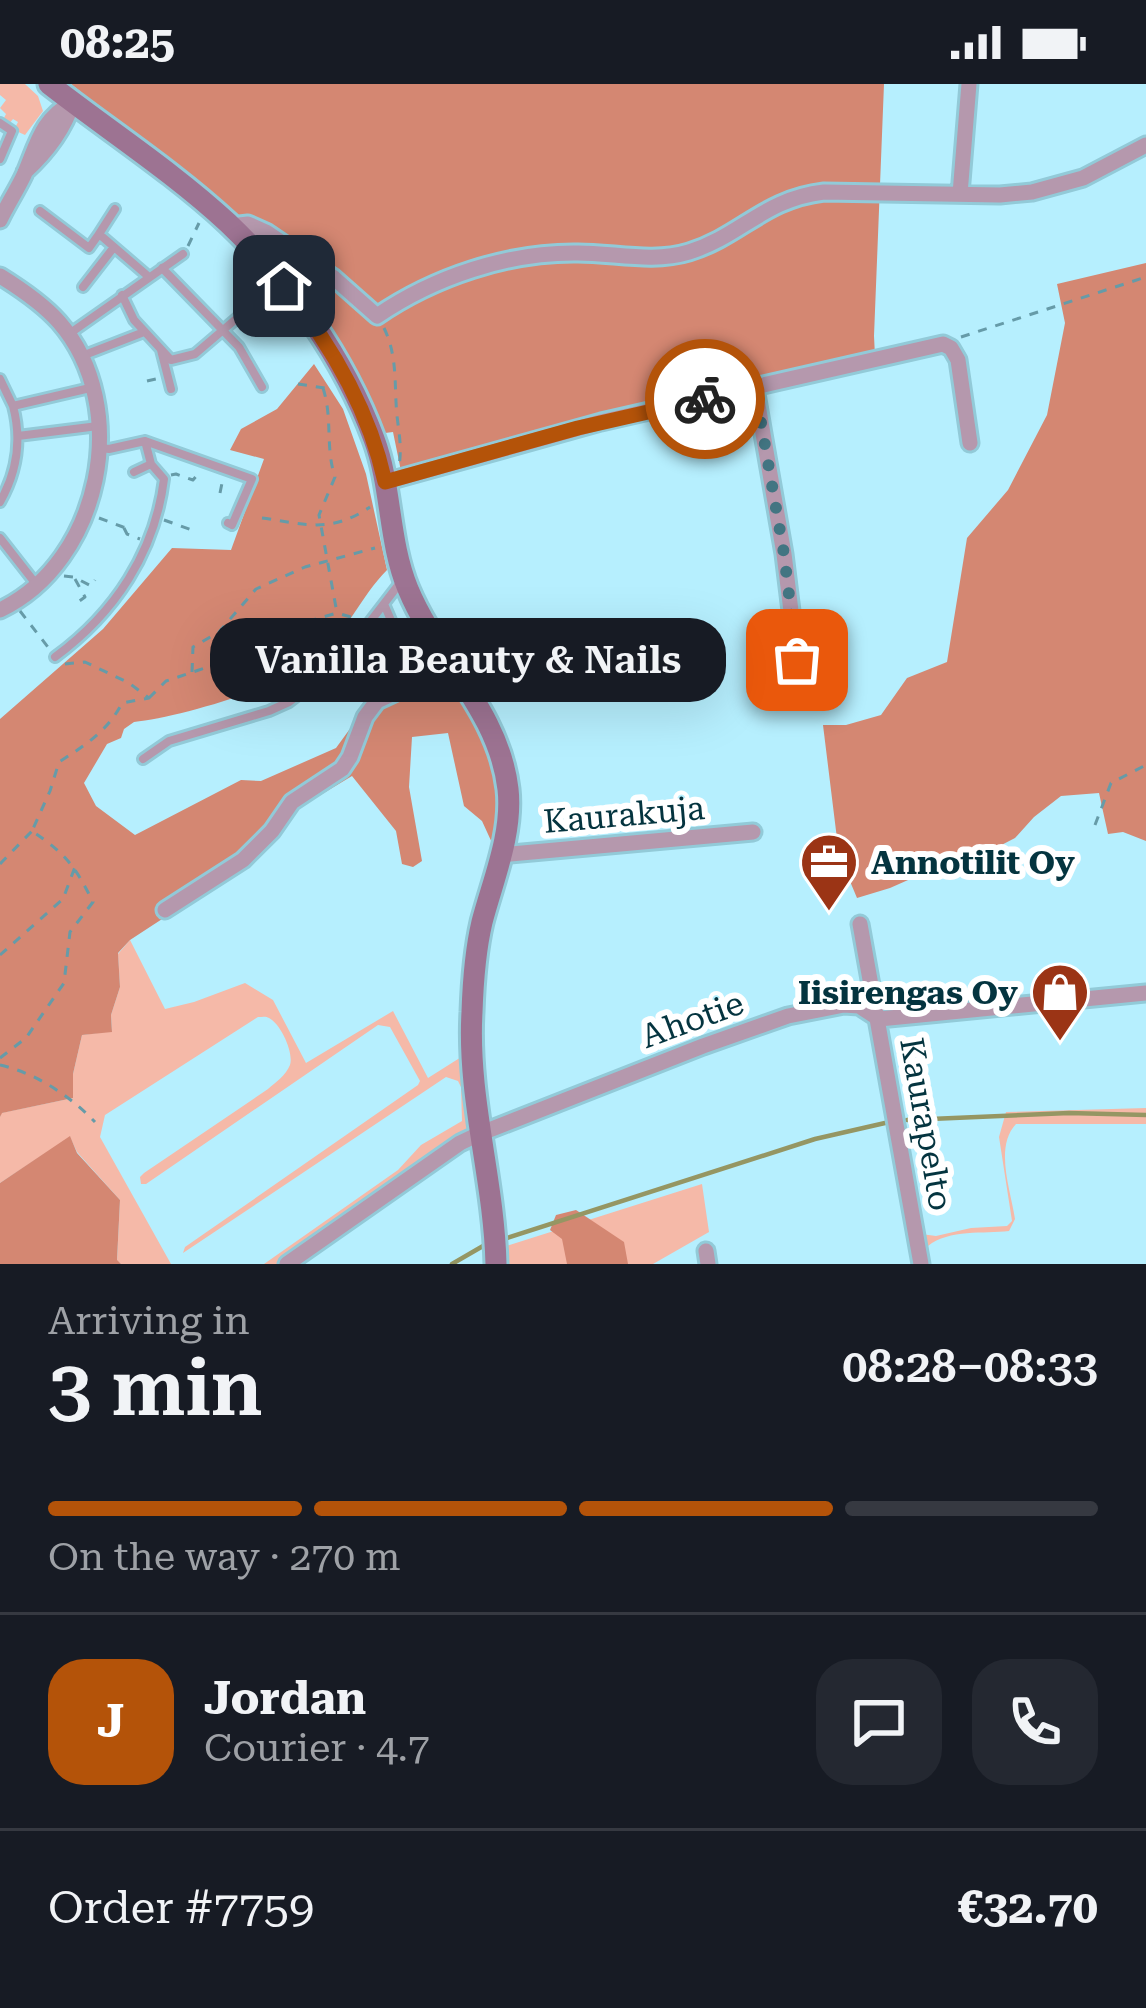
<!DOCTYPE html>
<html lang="en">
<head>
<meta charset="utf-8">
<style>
  :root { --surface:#171b24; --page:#242831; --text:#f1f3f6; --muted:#9ea1a6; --line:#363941; --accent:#b45309 }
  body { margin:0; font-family:"Roboto Serif",serif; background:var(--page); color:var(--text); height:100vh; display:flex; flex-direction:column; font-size:45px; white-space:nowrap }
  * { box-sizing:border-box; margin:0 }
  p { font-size:39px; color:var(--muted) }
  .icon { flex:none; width:66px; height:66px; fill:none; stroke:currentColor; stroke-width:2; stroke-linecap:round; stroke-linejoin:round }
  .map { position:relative; height:1180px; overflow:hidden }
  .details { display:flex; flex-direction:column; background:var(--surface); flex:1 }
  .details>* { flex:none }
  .pin { position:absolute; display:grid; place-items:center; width:102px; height:102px; color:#fff; margin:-51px; border-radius:24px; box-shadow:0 6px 18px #0006 }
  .courier { position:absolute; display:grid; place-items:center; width:120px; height:120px; margin:-60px; border:9px solid #b45309; border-radius:50%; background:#fff; color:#222; box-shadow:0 3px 15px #0007 }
  .bubble { position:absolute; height:84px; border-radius:36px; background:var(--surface); box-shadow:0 12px 48px #0002; font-size:39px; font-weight:600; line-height:84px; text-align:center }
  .overview em { font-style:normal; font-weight:600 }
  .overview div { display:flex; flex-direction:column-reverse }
  .overview { display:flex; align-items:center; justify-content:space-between; height:204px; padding:0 48px }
  h1 { font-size:78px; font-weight:600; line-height:90px }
  .bar { display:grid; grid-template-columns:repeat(4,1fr); gap:18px 12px; align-content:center; height:144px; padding:0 48px }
  .bar i { height:15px; border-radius:9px; background:var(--line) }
  .bar .current { background:var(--accent) }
  .bar p { grid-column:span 4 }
  .line { display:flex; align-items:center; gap:30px; padding:0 48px; border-top:3px solid var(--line) }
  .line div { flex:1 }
  .round { display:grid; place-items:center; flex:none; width:126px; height:126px; border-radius:36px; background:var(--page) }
  .status { display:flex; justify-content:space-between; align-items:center; height:84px; padding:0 60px; background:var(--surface); direction:ltr }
  .status svg { height:33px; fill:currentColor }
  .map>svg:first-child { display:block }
  .green { fill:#f5b9a8 }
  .forest { fill:#d48772 }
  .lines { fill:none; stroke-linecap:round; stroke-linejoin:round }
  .stream { stroke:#959663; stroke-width:4.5 }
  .lane-casing { stroke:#92cad8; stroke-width:14 }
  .street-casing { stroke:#92cad8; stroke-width:21 }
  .secondary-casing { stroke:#92cad8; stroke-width:27 }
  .path { stroke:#669ba8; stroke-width:3; stroke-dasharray:9 9; stroke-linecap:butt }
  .lane { stroke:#b598ad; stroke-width:8 }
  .street { stroke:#b598ad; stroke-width:15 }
  .secondary { stroke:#9d7392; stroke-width:21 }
  .done { stroke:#427582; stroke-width:12; stroke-dasharray:0 21.6 }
  .route { stroke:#b45309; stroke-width:15 }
  .labels { text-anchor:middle; stroke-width:12; stroke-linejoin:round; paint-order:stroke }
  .street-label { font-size:33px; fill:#04343f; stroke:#fff }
  .poi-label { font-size:33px; font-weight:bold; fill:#04343f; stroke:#fff; text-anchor:start }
</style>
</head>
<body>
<div class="status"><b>08:25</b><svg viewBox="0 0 49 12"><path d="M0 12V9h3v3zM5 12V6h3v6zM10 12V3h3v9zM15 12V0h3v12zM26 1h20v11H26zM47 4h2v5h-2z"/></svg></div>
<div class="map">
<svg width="1146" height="1180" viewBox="0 0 1146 1180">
  <rect width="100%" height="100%" fill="#b6effe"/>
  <path class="green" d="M0 0H25L38 12 43 27 25 51 14 46 18 38 13 35 8 41 3 36 6 30 0 24 6 16 0 11Z
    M130 856 165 925 194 918 245 899 273 916 306 979 393 927 428 994 466 970 471 1044 282 1180H264L398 1086 421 1061 462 1037 461 1003 458 997 446 993 183 1169 185 1163 418 1001 420 997 390 943 378 941 146 1100H141L140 1093 144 1089 268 1005C276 998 286 991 290 981 294 969 281 940 269 934 266 932 262 933 258 933L105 1031 100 1053 171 1180H121L117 1177 120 1116 77 1068 70 1053 0 1099V1033L1 1029 73 1014V990L82 951 112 947 111 931 120 903 118 870Z
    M1146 1024V1040H1016C994 1063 1011 1107 1015 1135L1009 1147C984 1150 949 1145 928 1162L930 1180H925L921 1150 936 1152 971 1144 1007 1142 1012 1137 999 1053 1006 1028Z
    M702 1100 709 1148 653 1180H503V1163Z"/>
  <path class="forest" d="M71 0H884L874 252 875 272 401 387 393 348 385 349 369 321 190 97Z
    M1146 179V757L1123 748 1108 750 1099 709 1061 712 1034 733 1015 754 986 769 942 781 890 804 857 814 839 771 823 641H846L881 631 907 594 947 578 967 454 1008 406 1047 331 1065 239 1057 200Z
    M314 280 343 325 366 390 387 486C361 512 347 548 318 574 287 602 177 634 134 638L124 645 121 654 107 660 84 699 96 722 135 751 241 696 261 697 336 664 408 565 428 555 490 664 500 711 493 761 482 737 464 722 448 649 412 653 409 703 422 777 413 783 402 780 396 747 352 692 289 730 254 775 130 856 118 869 120 903 111 931 112 948 82 951 73 990V1014L2 1029 0 1033V635L103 545 172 464 231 466 264 375 230 366 241 345 277 325Z
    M70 1052 77 1069 120 1116 117 1176 121 1180H0V1099Z
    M576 1126 624 1158 628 1180H567L562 1155 550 1146 556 1131Z"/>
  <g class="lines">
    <path class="stream" d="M907 1036 1069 1029 1146 1031
      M507 1154 815 1055 885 1039
      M452 1180 483 1162"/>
    <defs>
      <path id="lane" d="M0 39 12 47 0 75
        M115 125 99 150 149 193
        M40 127 89 164 99 150
        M162 184 239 263 262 303
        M83 203 114 163
        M122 211 134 236 171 276 195 270 243 229
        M69 250 183 170
        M161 266 171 305
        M82 272 144 248
        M0 295 13 322 90 304
        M18 352 98 342
        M101 364 109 365 145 357 252 395 232 441 228 439
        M134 388 151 380
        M0 418C17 388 22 356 13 322
        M0 454 36 500
        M55 573C115 529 155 468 164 395L151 380 145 357
        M370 603 402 562 384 520
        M143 675 169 657 269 627 289 618 336 582 403 495"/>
      <path id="street" d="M25 88C46 69 64 45 73 18
        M960 110 969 0
        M0 136C7 121 17 106 24 91 37 61 41 35 73 18
        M231 142 248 140 266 148 334 194 377 232C434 193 508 168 578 169 615 169 653 179 689 168 741 152 764 115 824 108L1000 111 1032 108 1083 94 1146 61
        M0 192C21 205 42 219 59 238 133 323 101 478 0 526
        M755 304 784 470 797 576 804 599
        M385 398 601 338 943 260 951 264 958 276 970 359
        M500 771 753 748
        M165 826 243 776 272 747 292 718 342 685 350 673 365 633 377 617 405 604 461 594
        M860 840 921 1180
        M706 1167 708 1180
        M287 1180 460 1059 479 1050 703 962 788 932 844 921 859 922 879 935 1146 909"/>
      <path id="secondary" d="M49 0C108 46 173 88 228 139 290 198 344 274 374 355 392 403 388 457 408 505 437 575 499 627 508 705 513 749 493 796 482 838 475 868 473 898 472 928 467 1014 494 1095 496 1180"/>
    </defs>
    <use href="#lane" class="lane-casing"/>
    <use href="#street" class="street-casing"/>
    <use href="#secondary" class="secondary-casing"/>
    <path class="path" d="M188 162 199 139
      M384 244C398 273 394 301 397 332 399 349 402 364 399 382
      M961 253 1146 193
      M147 297 160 294
      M298 300 331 305
      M323 304C333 335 325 363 335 393L319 431 337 529
      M171 391 176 390 193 396 199 389
      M220 409 223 394
      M99 434 123 443 124 434
      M262 434C306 440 330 450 370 423
      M164 436 192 446 195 441
      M124 444 127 450 140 455
      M64 492 74 493 91 502 95 496
      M75 495 85 513 78 518
      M20 527 51 567
      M192 588 193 563 219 548 256 505 305 483 375 464
      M334 598 347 601 386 555
      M149 614 166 597 208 583 241 556 337 529 361 536
      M1095 741 1111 699 1146 681
      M0 780 32 747
      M0 871 63 815 75 783
      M0 974 26 954 64 899 70 848 93 818C75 782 66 770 32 747L50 707 59 678C84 662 108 647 122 619L149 614 129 599 85 578 65 580
      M0 981C36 989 70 1012 95 1038"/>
    <use href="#lane" class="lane"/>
    <use href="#street" class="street"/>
    <use href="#secondary" class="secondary"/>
  </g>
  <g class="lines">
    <path class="done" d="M705 315 755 304 784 470 797 576"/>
    <path class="route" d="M284 202C331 260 369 325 385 398L578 344 705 315"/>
  </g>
  <defs>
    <symbol id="office-pin" viewBox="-11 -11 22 30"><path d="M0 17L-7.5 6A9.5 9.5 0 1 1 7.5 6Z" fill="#9b3415" stroke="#fff"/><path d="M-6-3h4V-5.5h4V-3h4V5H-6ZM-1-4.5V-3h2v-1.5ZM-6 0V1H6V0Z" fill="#fff"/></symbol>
    <symbol id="shop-pin" viewBox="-11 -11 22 30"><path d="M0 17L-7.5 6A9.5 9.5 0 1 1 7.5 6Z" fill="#9b3415" stroke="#fff"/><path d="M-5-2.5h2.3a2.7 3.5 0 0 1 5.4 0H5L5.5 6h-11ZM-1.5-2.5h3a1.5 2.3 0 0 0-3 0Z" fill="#fff"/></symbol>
  </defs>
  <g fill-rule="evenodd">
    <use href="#office-pin" x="796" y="745" width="66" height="90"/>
    <use href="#shop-pin" x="1027" y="875" width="66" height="90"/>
  </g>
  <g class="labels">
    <g class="street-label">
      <text transform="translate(624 730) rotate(-5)" y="12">Kaurakuja</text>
      <text transform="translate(692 935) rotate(-20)" y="12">Ahotie</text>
      <text transform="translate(927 1040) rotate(80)" y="12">Kaurapelto</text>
    </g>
    <g class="poi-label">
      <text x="871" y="790">Annotilit Oy</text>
      <text x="1018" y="920" text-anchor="end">Iisirengas Oy</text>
    </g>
  </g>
</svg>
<div class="pin" style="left:797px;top:576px;background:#ea580c"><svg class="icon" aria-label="bag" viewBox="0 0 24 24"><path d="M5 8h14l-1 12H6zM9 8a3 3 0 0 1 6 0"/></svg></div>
<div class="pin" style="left:284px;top:202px;background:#1f2937"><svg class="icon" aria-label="home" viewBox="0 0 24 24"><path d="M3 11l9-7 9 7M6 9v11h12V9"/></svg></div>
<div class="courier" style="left:705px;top:315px"><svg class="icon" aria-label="bike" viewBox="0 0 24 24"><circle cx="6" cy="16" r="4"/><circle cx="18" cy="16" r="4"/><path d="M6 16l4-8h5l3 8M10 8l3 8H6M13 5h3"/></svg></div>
<div class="bubble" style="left:210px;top:534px;width:516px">Vanilla Beauty &amp; Nails</div>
</div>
<section class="details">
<div class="overview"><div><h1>3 min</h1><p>Arriving in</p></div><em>08:28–08:33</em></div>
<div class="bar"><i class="current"></i><i class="current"></i><i class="current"></i><i></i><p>On the way · 270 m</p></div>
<div class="line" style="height:216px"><b class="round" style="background:var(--accent);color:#fff">J</b><div><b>Jordan</b><p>Courier · 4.7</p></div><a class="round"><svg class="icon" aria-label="chat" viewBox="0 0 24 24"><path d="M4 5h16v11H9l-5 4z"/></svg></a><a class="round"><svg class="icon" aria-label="phone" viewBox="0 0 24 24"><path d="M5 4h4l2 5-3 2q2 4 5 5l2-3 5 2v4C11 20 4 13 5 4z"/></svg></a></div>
<div class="line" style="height:156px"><div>Order #7759</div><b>€32.70</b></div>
</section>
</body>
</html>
